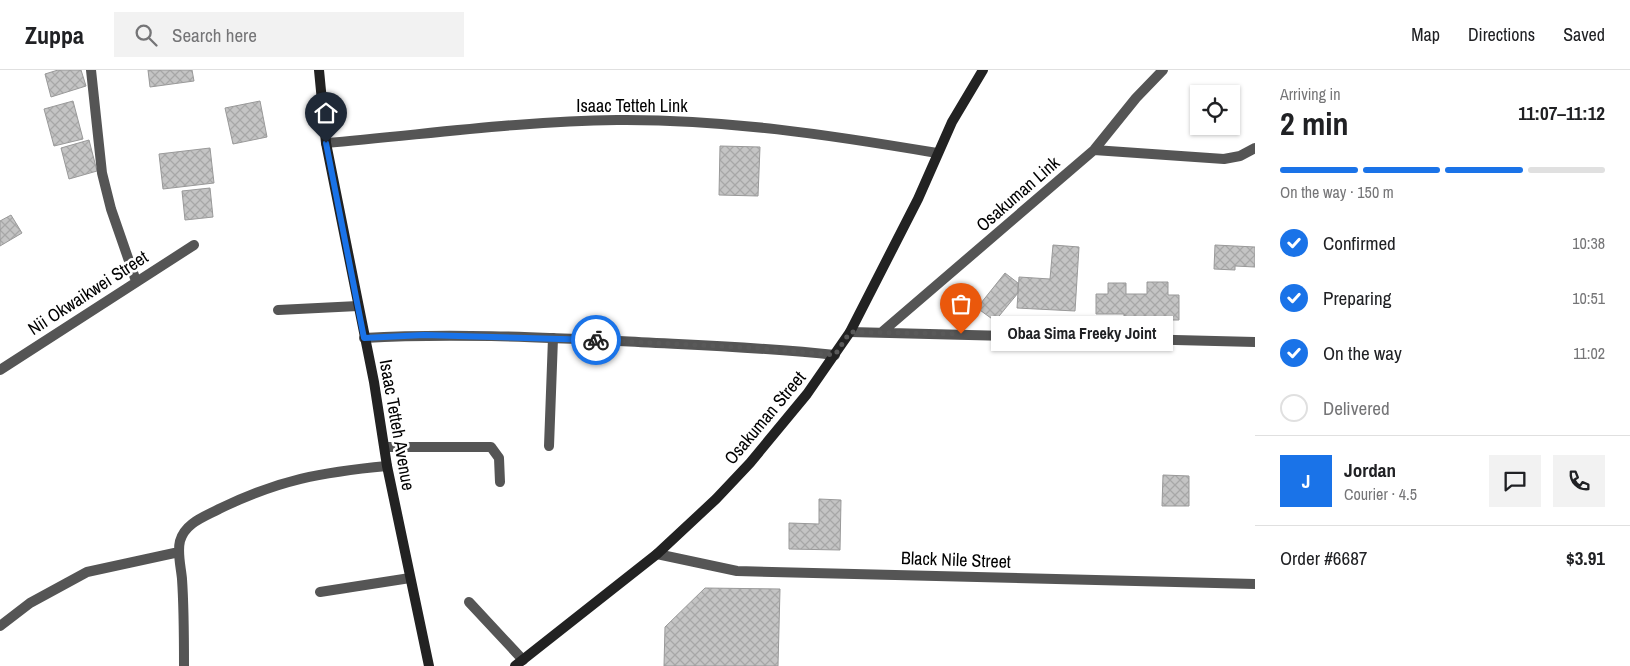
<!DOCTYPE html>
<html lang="en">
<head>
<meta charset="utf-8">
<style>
  :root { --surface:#fff; --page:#f2f2f2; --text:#202124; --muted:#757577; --line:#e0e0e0; --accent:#1a73e8 }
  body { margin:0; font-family:"Archivo Narrow",sans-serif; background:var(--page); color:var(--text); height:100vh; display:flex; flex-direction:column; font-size:19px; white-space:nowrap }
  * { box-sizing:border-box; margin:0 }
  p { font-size:16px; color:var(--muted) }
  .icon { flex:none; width:28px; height:28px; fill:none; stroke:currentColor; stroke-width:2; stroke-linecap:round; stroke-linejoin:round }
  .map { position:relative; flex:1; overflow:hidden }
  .panel { display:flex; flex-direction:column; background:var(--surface); width:375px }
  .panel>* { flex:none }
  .buttons { position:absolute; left:1190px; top:15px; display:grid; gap:10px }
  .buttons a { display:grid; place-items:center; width:50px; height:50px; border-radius:0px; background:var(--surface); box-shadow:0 1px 4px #0004; font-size:25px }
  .pin { position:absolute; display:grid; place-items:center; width:42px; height:42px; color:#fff; margin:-51px -21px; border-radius:50% 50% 50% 0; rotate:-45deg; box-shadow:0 0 5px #0007 }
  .pin .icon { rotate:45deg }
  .courier { position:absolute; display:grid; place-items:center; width:50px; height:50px; margin:-25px; border:4px solid #1a73e8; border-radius:50%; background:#fff; color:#222; box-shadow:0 1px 6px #0007 }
  .bubble { position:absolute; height:35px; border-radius:0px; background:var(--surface); box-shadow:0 1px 4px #0004; font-size:16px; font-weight:800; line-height:35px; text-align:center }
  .headline em { font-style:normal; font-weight:800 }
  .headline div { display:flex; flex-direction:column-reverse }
  .headline { display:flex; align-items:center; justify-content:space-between; height:85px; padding:0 25px }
  h1 { font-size:32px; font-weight:800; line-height:38px }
  .bar { display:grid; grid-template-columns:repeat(4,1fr); gap:8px 5px; align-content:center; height:60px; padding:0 25px }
  .bar i { height:6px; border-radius:4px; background:var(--line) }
  .bar .current { background:var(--accent) }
  .bar p { grid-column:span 4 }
  .line { display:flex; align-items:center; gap:12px; padding:0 25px; border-top:1px solid var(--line) }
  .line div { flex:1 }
  .round { display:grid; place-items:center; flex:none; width:52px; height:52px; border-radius:0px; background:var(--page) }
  ol { padding:0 25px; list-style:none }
  li { display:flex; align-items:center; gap:15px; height:55px }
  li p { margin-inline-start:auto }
  li .icon { padding:5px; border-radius:50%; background:var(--accent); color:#fff; stroke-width:4 }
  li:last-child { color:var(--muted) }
  li i { width:28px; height:28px; border:2px solid var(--line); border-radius:50% }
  header { display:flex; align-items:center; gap:30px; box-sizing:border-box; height:70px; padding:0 25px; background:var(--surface); border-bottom:1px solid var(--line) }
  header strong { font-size:24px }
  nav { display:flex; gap:28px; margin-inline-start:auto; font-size:18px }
  .search { width:350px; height:45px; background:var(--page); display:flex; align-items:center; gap:12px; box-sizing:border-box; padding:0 18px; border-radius:0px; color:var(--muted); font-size:19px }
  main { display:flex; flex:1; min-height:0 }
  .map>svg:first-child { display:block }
  .building { fill:url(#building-cross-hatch); stroke:#999 }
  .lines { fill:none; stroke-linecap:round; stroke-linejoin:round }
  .lane { stroke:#555; stroke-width:10 }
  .street { stroke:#555; stroke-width:10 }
  .secondary { stroke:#222; stroke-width:10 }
  .done { stroke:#595959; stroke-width:5; stroke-dasharray:0 9 }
  .route { stroke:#1a73e8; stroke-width:6 }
  .labels { text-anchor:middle; stroke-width:5; stroke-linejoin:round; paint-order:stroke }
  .street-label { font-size:18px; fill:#000; stroke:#fff }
</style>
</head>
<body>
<header>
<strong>Zuppa</strong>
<div class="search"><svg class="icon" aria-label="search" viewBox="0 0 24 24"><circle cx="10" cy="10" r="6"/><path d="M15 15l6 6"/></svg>Search here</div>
<nav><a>Map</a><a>Directions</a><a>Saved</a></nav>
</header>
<main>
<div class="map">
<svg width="1255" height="596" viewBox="0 0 1255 596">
  <defs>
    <pattern id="building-cross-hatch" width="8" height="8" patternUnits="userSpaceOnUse" patternTransform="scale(1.25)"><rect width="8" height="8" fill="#c4c4c4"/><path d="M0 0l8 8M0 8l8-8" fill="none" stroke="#a7a7a7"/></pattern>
  </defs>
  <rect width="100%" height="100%" fill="#fff"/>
  <path class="building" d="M58 0H81L86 16 51 27 45 4Z
    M148 0H192L194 11 150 17Z
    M73 31 83 69 54 76 44 39Z
    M260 31 267 67 233 74 225 38Z
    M89 70 97 101 69 109 61 78Z
    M720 76 760 77 758 126 719 125Z
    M210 78 214 113 163 119 159 84Z
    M210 118 213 147 185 150 182 121Z
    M11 145 22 163 0 176V151Z
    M1053 175 1079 177 1075 241 1017 238 1019 207 1050 209Z
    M1215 175 1255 177V197L1235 196V200L1214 199Z
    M1005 203 1018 213V223L995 251 977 238Z
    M1147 212H1168V225H1179V250H1124V244H1096V224H1108V213H1126V224H1147Z
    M1163 405 1189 406V436H1162Z
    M819 429 841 430 840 480 789 479V453L819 454Z
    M705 518 780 519 778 596H664L665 557Z"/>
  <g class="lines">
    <path class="lane" d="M278 240 358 236
      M549 376 553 268
      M385 377H491L499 388 500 412
      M320 522 410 508
      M469 532 523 590"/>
    <path class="street" d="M91 0 102 103 111 139 136 211
      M326 73C422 65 519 51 617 50 725 49 830 65 937 83
      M1094 80 1224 89 1240 86 1255 78
      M850 262 1255 272
      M882 262 1094 80 1136 28 1163 0
      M364 268C449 263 534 267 619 271 691 275 763 277 835 285
      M0 300 194 175
      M657 484 737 501 1255 514
      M0 556 30 533 87 502 179 482
      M184 596C184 567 184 538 182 509 181 497 177 483 180 471 185 453 204 447 219 439 278 410 322 402 387 396"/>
    <path class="secondary" d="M319 0 326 73 374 312 387 396 429 596
      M515 596 657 484 716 429 750 393 807 324 850 262 918 129 952 52 983 0"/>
  </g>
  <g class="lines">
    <path class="done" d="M596 270 757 278 835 285 850 262 961 264"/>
    <path class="route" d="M326 73 364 268 424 265 596 270"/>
  </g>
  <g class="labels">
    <g class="street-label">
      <text x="632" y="42">Isaac Tetteh Link</text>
      <text transform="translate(1018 124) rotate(-41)" y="6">Osakuman Link</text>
      <text transform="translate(88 223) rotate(-33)" y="6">Nii Okwaikwei Street</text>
      <text transform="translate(765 348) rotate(-50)" y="6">Osakuman Street</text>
      <text transform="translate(397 355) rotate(80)" y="6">Isaac Tetteh Avenue</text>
      <text transform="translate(956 490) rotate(2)" y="6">Black Nile Street</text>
    </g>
  </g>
</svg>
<div class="buttons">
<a><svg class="icon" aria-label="locate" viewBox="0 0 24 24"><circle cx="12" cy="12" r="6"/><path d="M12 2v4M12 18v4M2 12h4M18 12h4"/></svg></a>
</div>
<div class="pin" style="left:961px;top:264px;background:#ea580c"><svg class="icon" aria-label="bag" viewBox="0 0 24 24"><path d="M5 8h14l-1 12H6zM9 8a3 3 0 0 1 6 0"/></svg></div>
<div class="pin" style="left:326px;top:73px;background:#1f2937"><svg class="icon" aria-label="home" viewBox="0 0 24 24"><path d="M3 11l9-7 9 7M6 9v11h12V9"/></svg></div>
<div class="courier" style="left:596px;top:270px"><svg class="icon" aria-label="bike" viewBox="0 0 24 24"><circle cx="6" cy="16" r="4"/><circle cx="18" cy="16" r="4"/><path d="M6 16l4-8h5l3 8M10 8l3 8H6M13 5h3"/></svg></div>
<div class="bubble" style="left:991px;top:246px;width:182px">Obaa Sima Freeky Joint</div>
</div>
<section class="panel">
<div class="headline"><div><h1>2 min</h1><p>Arriving in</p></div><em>11:07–11:12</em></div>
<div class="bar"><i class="current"></i><i class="current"></i><i class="current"></i><i></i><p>On the way · 150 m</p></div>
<ol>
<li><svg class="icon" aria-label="check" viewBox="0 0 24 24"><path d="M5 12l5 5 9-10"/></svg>Confirmed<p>10:38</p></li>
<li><svg class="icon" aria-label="check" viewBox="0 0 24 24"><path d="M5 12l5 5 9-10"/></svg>Preparing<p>10:51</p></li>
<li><svg class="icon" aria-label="check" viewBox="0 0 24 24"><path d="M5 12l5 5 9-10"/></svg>On the way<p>11:02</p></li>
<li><i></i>Delivered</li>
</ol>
<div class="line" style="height:90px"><b class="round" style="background:var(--accent);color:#fff">J</b><div><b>Jordan</b><p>Courier · 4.5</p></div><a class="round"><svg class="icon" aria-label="chat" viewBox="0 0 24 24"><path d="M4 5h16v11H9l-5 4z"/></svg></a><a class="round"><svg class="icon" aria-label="phone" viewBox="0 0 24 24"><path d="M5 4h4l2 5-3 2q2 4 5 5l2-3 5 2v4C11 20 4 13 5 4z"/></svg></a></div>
<div class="line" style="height:65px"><div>Order #6687</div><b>$3.91</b></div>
</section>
</main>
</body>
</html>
